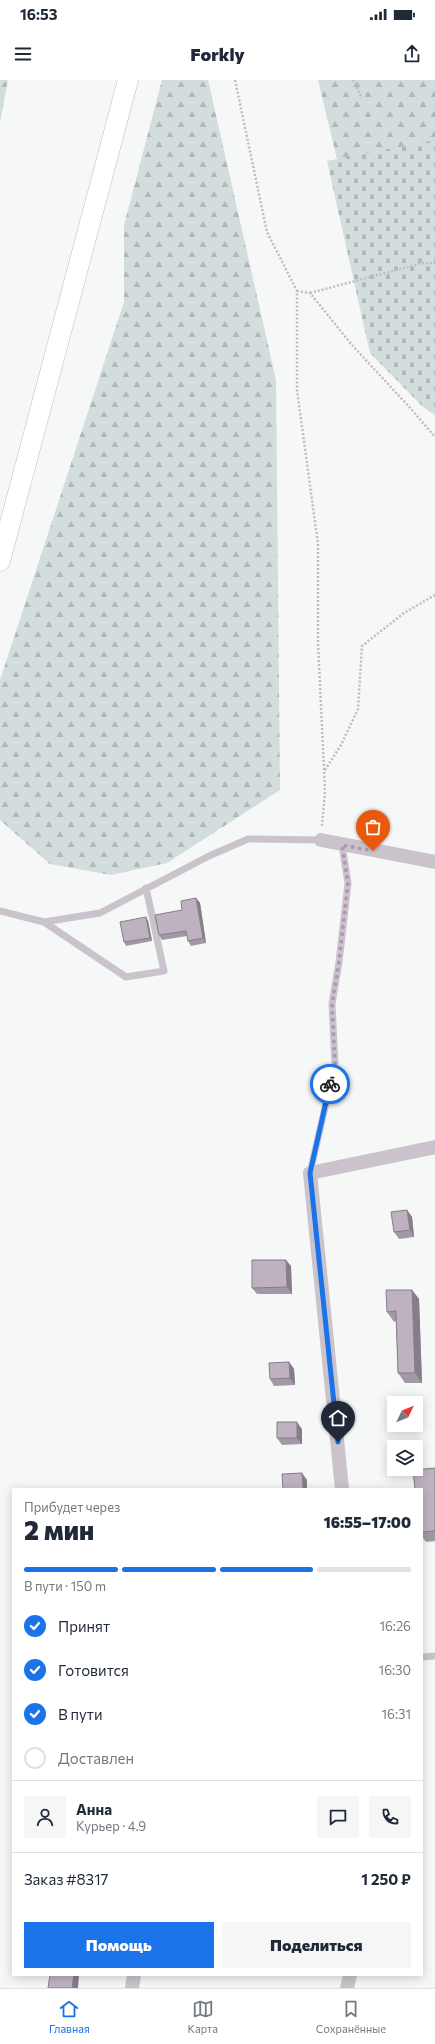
<!DOCTYPE html>
<html lang="ru">
<head>
<meta charset="utf-8">
<style>
  :root { --surface:#fff; --page:#f6f6f7; --text:#1f2937; --muted:#747a83; --line:#e0e1e3; --accent:#1a73e8 }
  body { margin:0; font-family:Commissioner,sans-serif; background:var(--page); color:var(--text); height:100vh; display:flex; flex-direction:column; font-size:15px; white-space:nowrap }
  * { box-sizing:border-box; margin:0 }
  p { font-size:13px; color:var(--muted) }
  .icon { flex:none; width:22px; height:22px; fill:none; stroke:currentColor; stroke-width:2; stroke-linecap:round; stroke-linejoin:round }
  .map { position:relative; flex:1; overflow:hidden }
  .sheet { position:absolute; left:12px; top:1408px; width:411px; height:488px; display:flex; flex-direction:column; background:var(--surface); border-radius:0px; box-shadow:0 2px 10px #0003 }
  .sheet>* { flex:none }
  .needle { width:26px; rotate:47deg }
  .fabs { position:absolute; left:387px; top:1316px; display:grid; gap:8px }
  .fabs a { display:grid; place-items:center; width:36px; height:36px; border-radius:0px; background:var(--surface); box-shadow:0 2px 10px #0003; font-size:20px }
  .pin { position:absolute; display:grid; place-items:center; width:34px; height:34px; color:#fff; margin:-41px -17px; border-radius:50% 50% 50% 0; rotate:-45deg; box-shadow:0 0 4px #0007 }
  .pin .icon { rotate:45deg }
  .courier { position:absolute; display:grid; place-items:center; width:40px; height:40px; margin:-20px; border:3px solid #1a73e8; border-radius:50%; background:#fff; color:#222; box-shadow:0 1px 5px #0007 }
  .overview em { font-style:normal; font-weight:800 }
  .overview div { display:flex; flex-direction:column-reverse }
  .overview { display:flex; align-items:center; justify-content:space-between; height:68px; padding:0 12px }
  h1 { font-size:26px; font-weight:800; line-height:30px }
  .bar { display:grid; grid-template-columns:repeat(4,1fr); gap:6px 4px; align-content:center; height:48px; padding:0 12px }
  .bar i { height:5px; border-radius:3px; background:var(--line) }
  .bar .current { background:var(--accent) }
  .bar p { grid-column:span 4 }
  .line { display:flex; align-items:center; gap:10px; padding:0 12px; border-top:1px solid var(--line) }
  .line div { flex:1 }
  .round { display:grid; place-items:center; flex:none; width:42px; height:42px; border-radius:0px; background:var(--page) }
  ol { padding:0 12px; list-style:none }
  li { display:flex; align-items:center; gap:12px; height:44px }
  li p { margin-inline-start:auto }
  li .icon { padding:4px; border-radius:50%; background:var(--accent); color:#fff; stroke-width:4 }
  li:last-child { color:var(--muted) }
  li i { width:22px; height:22px; border:2px solid var(--line); border-radius:50% }
  .primary-button { display:flex; gap:8px; margin-top:auto; padding:8px 12px }
  .primary-button a { flex:1; height:46px; border-radius:0px; background:var(--accent); color:#fff; font-size:16px; font-weight:800; line-height:46px; text-align:center }
  .primary-button a+a { background:var(--page); color:var(--text) }
  .status { display:flex; justify-content:space-between; align-items:center; height:28px; padding:0 20px; background:var(--surface); direction:ltr }
  .status svg { height:11px; fill:currentColor }
  header { display:flex; justify-content:space-between; align-items:center; height:52px; padding:0 12px; background:var(--surface); font-size:18px; font-weight:800 }
  .tab-bar { display:flex; justify-content:space-around; align-items:center; height:56px; border-top:1px solid var(--line); background:var(--surface); font-size:11px; color:var(--muted) }
  .tab-bar a { display:grid; justify-items:center; gap:2px }
  .tab-bar .current { color:var(--accent) }
  .map>svg:first-child { display:block }
  .forest { fill:url(#forest-firs) }
  .cemetery { fill:url(#cemetery-stones) }
  .lines { fill:none; stroke-linecap:round; stroke-linejoin:round }
  .secondary-casing { stroke:#c2b8c2; stroke-width:21 }
  .path { stroke:#c1bbc2; stroke-width:2.5; stroke-dasharray:2 2; stroke-linecap:butt }
  .service { stroke:#cbc3cc; stroke-width:7 }
  .minor { stroke:#cbc3cc; stroke-width:14 }
  .secondary { stroke:#fff; stroke-width:20 }
  .wall { fill:#a399a6 }
  .shaded-wall { fill:#857d87 }
  .building { fill:#beb2c1; stroke:#857d87 }
  .done { stroke:#ad98b0; stroke-width:4; stroke-dasharray:0 7.2 }
  .route { stroke:#1a73e8; stroke-width:5 }
</style>
</head>
<body>
<div class="status"><b>16:53</b><svg viewBox="0 0 49 12"><path d="M0 12V9h3v3zM5 12V6h3v6zM10 12V3h3v9zM15 12V0h3v12zM26 1h20v11H26zM47 4h2v5h-2z"/></svg></div>
<header><svg class="icon" aria-label="menu" viewBox="0 0 24 24"><path d="M4 6h16M4 12h16M4 18h16"/></svg>Forkly<svg class="icon" aria-label="share" viewBox="0 0 24 24"><path d="M12 15V3M7 8l5-5 5 5M5 13v7h14v-7"/></svg></header>
<div class="map">
<svg width="435" height="1908" viewBox="0 0 435 1908">
  <defs>
    <pattern id="forest-firs" width="22" height="20" patternUnits="userSpaceOnUse"><rect width="22" height="20" fill="#d4ddde"/><path d="M5 1l3.5 6h-7zM16 11l3.5 6h-7z" fill="#b2b7ba"/></pattern>
    <pattern id="cemetery-stones" width="16" height="16" patternUnits="userSpaceOnUse"><rect width="16" height="16" fill="#d4ddde"/><path d="M2 7V4a2 2 0 0 1 4 0v3zM10 15v-3a2 2 0 0 1 4 0v3z" fill="#b2b7ba"/></pattern>
  </defs>
  <rect width="100%" height="100%" fill="#f5f8f7"/>
  <path class="forest" d="M0 0H8L0 43Z
    M162 0H208L276 300 280 710 167 783 111 795 50 784 0 740V600L124 222V145Z
    M318 0H435V303L374 234Z"/>
  <path class="cemetery" d="M435 60V335L423 327 370 273 327 81Z"/>
  <g class="lines">
    <defs>
      <path id="secondary" d="M0 481 128 0"/>
    </defs>
    <use href="#secondary" class="secondary-casing"/>
    <path class="path" d="M235 0 267 152 297 211V310L318 464V563L325 711 322 746
      M353 0 362 18
      M297 211 310 213 352 265 412 330 435 357
      M310 213 423 183H435
      M325 690 341 665 358 629 362 566 404 533 435 515"/>
    <path class="service" d="M0 831 44 842 100 833 209 776 248 759 321 760
      M44 842 126 897 164 891 146 808
      M310 1093 335 984 332 924 339 882 348 803 342 765
      M422 1577 435 1576"/>
    <path class="minor" d="M321 760 435 782
      M342 1409 310 1093 435 1067
      M132 1908 134 1895
      M347 1908 350 1895"/>
    <use href="#secondary" class="secondary"/>
  </g>
  <path class="wall" d="M196 818 200 823 206 863 191 866 188 861 187 856 162 860 159 855 182 830Z
    M146 837 148 841 152 861 126 866 124 862Z
    M407 1130 412 1137 414 1157 399 1159 394 1152Z
    M291 1186 292 1214H257L252 1208Z
    M412 1210 419 1219 422 1303H405L398 1293 396 1241 394 1242 387 1232Z
    M289 1282 294 1289 295 1305 274 1306 270 1299Z
    M302 1349V1364L282 1365 277 1358Z
    M435 1388V1461L426 1462 422 1457V1409Z"/>
  <path class="shaded-wall" d="M196 818 200 823 206 863 203 858Z
    M146 837 148 841 152 861 150 858Z
    M407 1130 412 1137 414 1157 410 1150Z
    M286 1180 291 1186 292 1214 287 1207Z
    M412 1210 419 1219 422 1303 415 1293Z
    M289 1282 294 1289 295 1305 290 1298Z
    M297 1342 302 1349V1364L297 1358Z
    M302 1393 307 1400V1409H303Z
    M74 1895H79L78 1908H72Z"/>
  <path class="building" d="M196 818 203 858 188 861 186 851 159 855 155 835 182 830 181 821Z
    M146 837 150 858 124 862 120 842Z
    M407 1130 410 1150 394 1152 391 1132Z
    M252 1180H286L287 1207 252 1208Z
    M386 1210H412L415 1293H398L396 1231 387 1232Z
    M289 1282 290 1298 270 1299 269 1283Z
    M277 1342H297V1358H277Z
    M435 1388V1451L422 1452V1409H415L413 1390Z
    M302 1393 303 1409H283L282 1394Z
    M50 1895H74L72 1908H48Z"/>
  <g class="lines">
    <path class="done" d="M330 1004 335 984 332 924 339 882 348 803 342 765 373 771"/>
    <path class="route" d="M330 1004 310 1093 338 1362"/>
  </g>
</svg>
<div class="fabs">
<a><svg class="needle" viewBox="-14 -14 28 28"><path d="M0-13l5 13h-10z" fill="#e53935"/><path d="M0 13l5-13h-10z" fill="#747a83"/></svg></a>
<a><svg class="icon" aria-label="layers" viewBox="0 0 24 24"><path d="M12 4l9 5-9 5-9-5zM3 14l9 5 9-5"/></svg></a>
</div>
<div class="pin" style="left:373px;top:771px;background:#ea580c"><svg class="icon" aria-label="bag" viewBox="0 0 24 24"><path d="M5 8h14l-1 12H6zM9 8a3 3 0 0 1 6 0"/></svg></div>
<div class="pin" style="left:338px;top:1362px;background:#1f2937"><svg class="icon" aria-label="home" viewBox="0 0 24 24"><path d="M3 11l9-7 9 7M6 9v11h12V9"/></svg></div>
<div class="courier" style="left:330px;top:1004px"><svg class="icon" aria-label="bike" viewBox="0 0 24 24"><circle cx="6" cy="16" r="4"/><circle cx="18" cy="16" r="4"/><path d="M6 16l4-8h5l3 8M10 8l3 8H6M13 5h3"/></svg></div>
<section class="sheet">
<div class="overview"><div><h1>2 мин</h1><p>Прибудет через</p></div><em>16:55–17:00</em></div>
<div class="bar"><i class="current"></i><i class="current"></i><i class="current"></i><i></i><p>В пути · 150 m</p></div>
<ol>
<li><svg class="icon" aria-label="check" viewBox="0 0 24 24"><path d="M5 12l5 5 9-10"/></svg>Принят<p>16:26</p></li>
<li><svg class="icon" aria-label="check" viewBox="0 0 24 24"><path d="M5 12l5 5 9-10"/></svg>Готовится<p>16:30</p></li>
<li><svg class="icon" aria-label="check" viewBox="0 0 24 24"><path d="M5 12l5 5 9-10"/></svg>В пути<p>16:31</p></li>
<li><i></i>Доставлен</li>
</ol>
<div class="line" style="height:72px"><a class="round"><svg class="icon" aria-label="person" viewBox="0 0 24 24"><circle cx="12" cy="8" r="4"/><path d="M4 21q1-7 8-7t8 7"/></svg></a><div><b>Анна</b><p>Курьер · 4.9</p></div><a class="round"><svg class="icon" aria-label="chat" viewBox="0 0 24 24"><path d="M4 5h16v11H9l-5 4z"/></svg></a><a class="round"><svg class="icon" aria-label="phone" viewBox="0 0 24 24"><path d="M5 4h4l2 5-3 2q2 4 5 5l2-3 5 2v4C11 20 4 13 5 4z"/></svg></a></div>
<div class="line" style="height:52px"><div>Заказ #8317</div><b>1 250 ₽</b></div>
<div class="primary-button"><a>Помощь</a><a>Поделиться</a></div>
</section>
</div>
<nav class="tab-bar">
<a class="current"><svg class="icon" aria-label="home" viewBox="0 0 24 24"><path d="M3 11l9-7 9 7M6 9v11h12V9"/></svg>Главная</a>
<a><svg class="icon" aria-label="map" viewBox="0 0 24 24"><path d="M3 6l6-2 6 2 6-2v14l-6 2-6-2-6 2zM9 4v14M15 6v14"/></svg>Карта</a>
<a><svg class="icon" aria-label="saved" viewBox="0 0 24 24"><path d="M7 4h10v16l-5-4-5 4z"/></svg>Сохранённые</a>
</nav>
</body>
</html>
